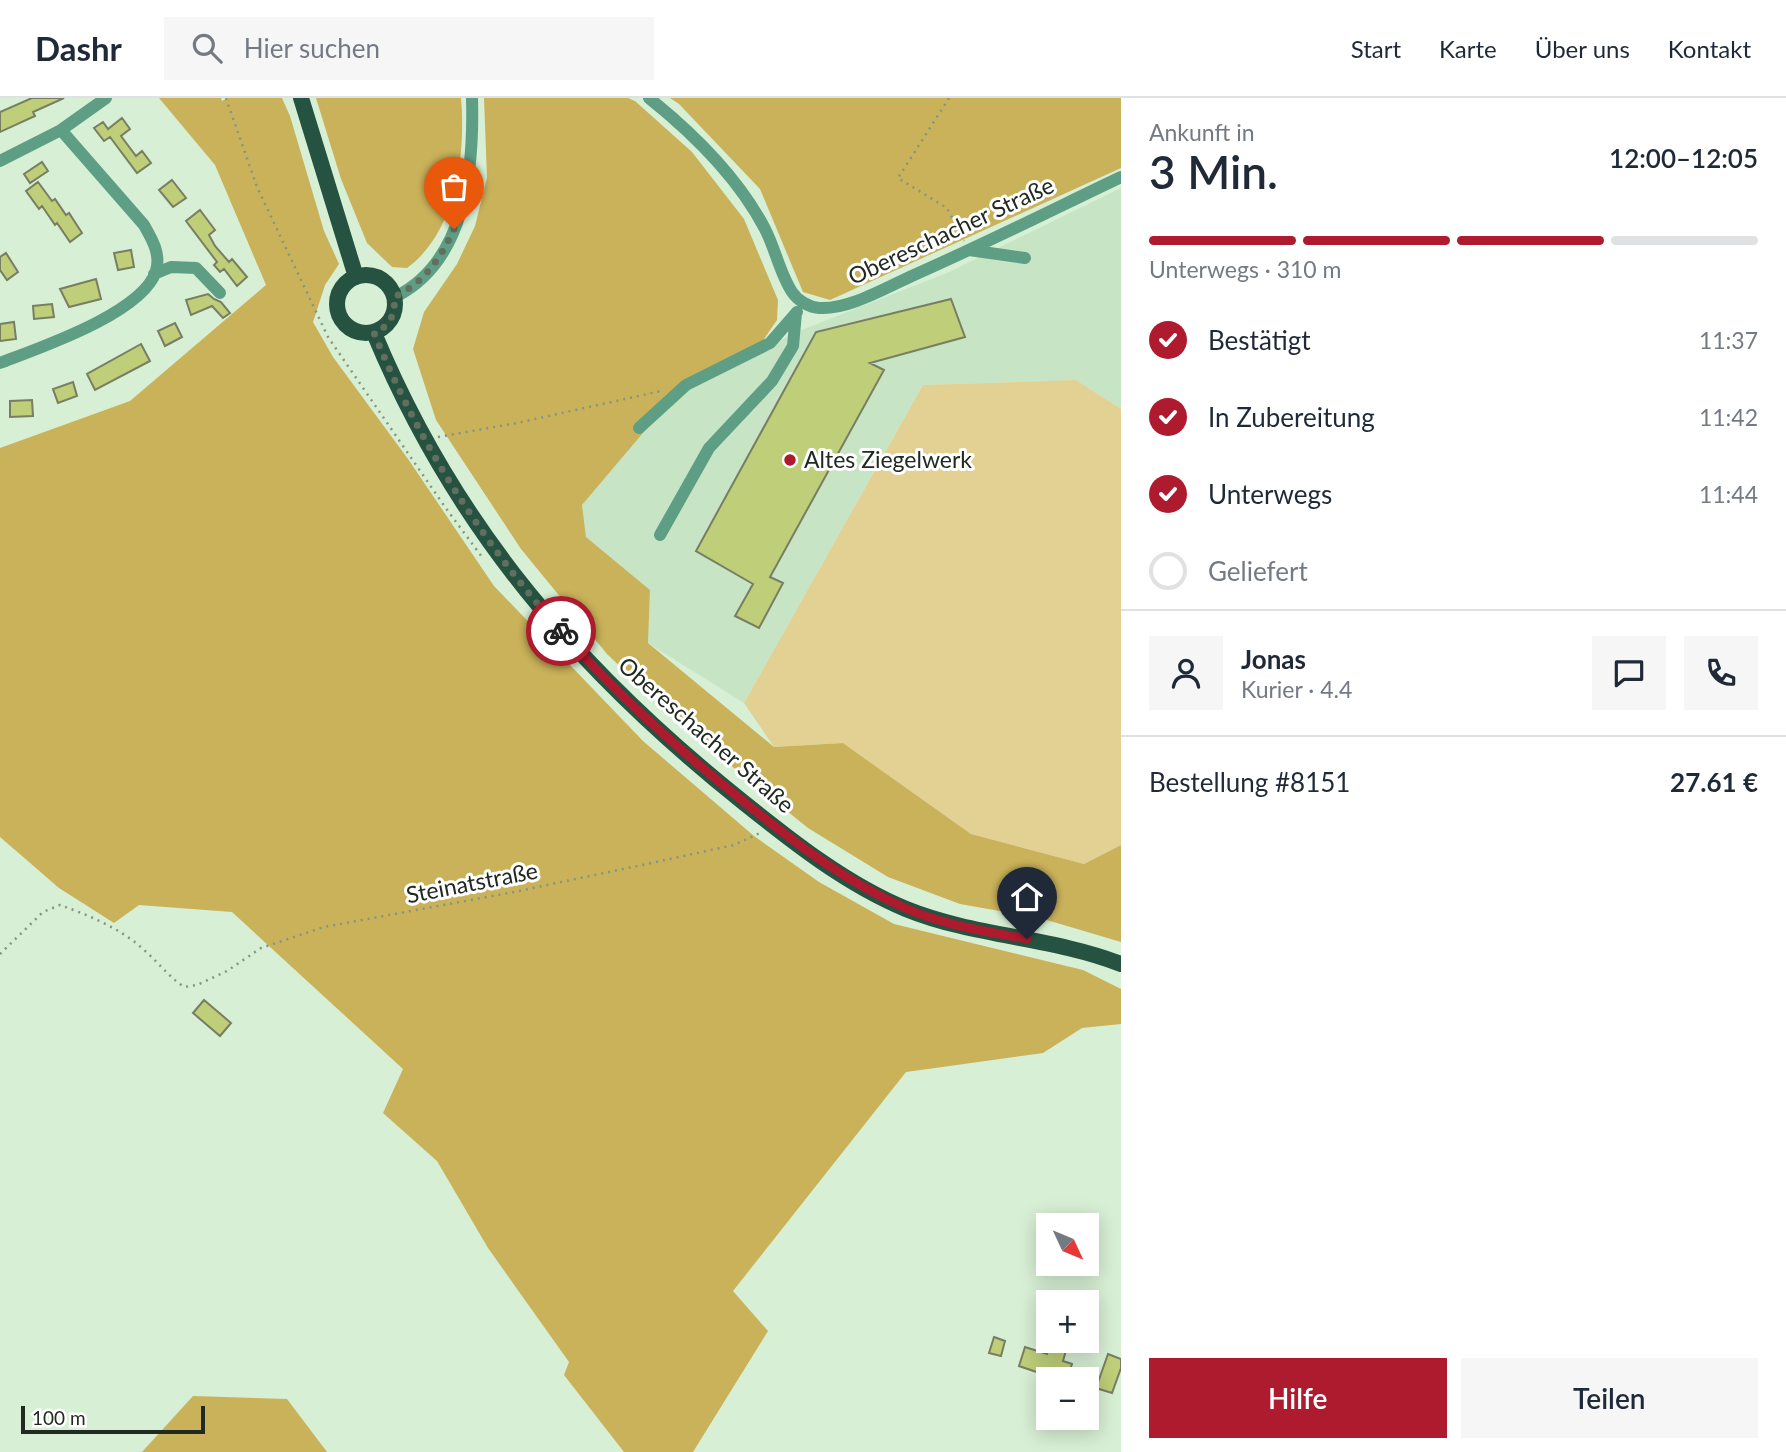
<!DOCTYPE html>
<html lang="de">
<head>
<meta charset="utf-8">
<style>
  :root { --surface:#fff; --page:#f6f6f7; --text:#1f2937; --muted:#747a83; --line:#e0e1e3; --accent:#ae1a2e }
  body { margin:0; font-family:Lato,sans-serif; background:var(--page); color:var(--text); height:100vh; display:flex; flex-direction:column; font-size:26px; white-space:nowrap }
  * { box-sizing:border-box; margin:0 }
  p { font-size:23px; color:var(--muted) }
  .icon { flex:none; width:38px; height:38px; fill:none; stroke:currentColor; stroke-width:2; stroke-linecap:round; stroke-linejoin:round }
  .map { position:relative; flex:1; overflow:hidden }
  .details { display:flex; flex-direction:column; background:var(--surface); width:665px }
  .details>* { flex:none }
  .needle { width:46px; rotate:134deg }
  .controls { position:absolute; left:1036px; top:1115px; display:grid; gap:14px }
  .controls a { display:grid; place-items:center; width:63px; height:63px; border-radius:0px; background:var(--surface); box-shadow:0 4px 18px #0003; font-size:35px }
  .scale { position:absolute; left:21px; bottom:18px; width:184px; box-sizing:border-box; padding-left:7px; border:4px solid #212a20; border-top:0; font-size:19px; line-height:24px; white-space:nowrap; color:#212a20; -webkit-text-stroke:5px #fff; paint-order:stroke }
  .pin { position:absolute; display:grid; place-items:center; width:60px; height:60px; color:#fff; margin:-72px -30px; border-radius:50% 50% 50% 0; rotate:-45deg; box-shadow:0 0 7px #0007 }
  .pin .icon { rotate:45deg }
  .courier { position:absolute; display:grid; place-items:center; width:70px; height:70px; margin:-35px; border:5px solid #ae1a2e; border-radius:50%; background:#fff; color:#222; box-shadow:0 2px 9px #0007 }
  .head em { font-style:normal; font-weight:600 }
  .head div { display:flex; flex-direction:column-reverse }
  .head { display:flex; align-items:center; justify-content:space-between; height:119px; padding:0 28px }
  h1 { font-size:46px; font-weight:600; line-height:52px }
  .bar { display:grid; grid-template-columns:repeat(4,1fr); gap:10px 7px; align-content:center; height:84px; padding:0 28px }
  .bar i { height:9px; border-radius:5px; background:var(--line) }
  .bar .on { background:var(--accent) }
  .bar p { grid-column:span 4 }
  .line { display:flex; align-items:center; gap:18px; padding:0 28px; border-top:2px solid var(--line) }
  .line div { flex:1 }
  .round { display:grid; place-items:center; flex:none; width:74px; height:74px; border-radius:0px; background:var(--page) }
  ol { padding:0 28px; list-style:none }
  li { display:flex; align-items:center; gap:21px; height:77px }
  li p { margin-inline-start:auto }
  li .icon { padding:7px; border-radius:50%; background:var(--accent); color:#fff; stroke-width:4 }
  li:last-child { color:var(--muted) }
  li i { width:38px; height:38px; border:4px solid var(--line); border-radius:50% }
  .button { display:flex; gap:14px; margin-top:auto; padding:14px 28px }
  .button a { flex:1; height:80px; border-radius:0px; background:var(--accent); color:#fff; font-size:28px; font-weight:600; line-height:80px; text-align:center }
  .button a+a { background:var(--page); color:var(--text) }
  header { display:flex; align-items:center; gap:42px; box-sizing:border-box; height:98px; padding:0 35px; background:var(--surface); border-bottom:2px solid var(--line) }
  header strong { font-size:33px }
  nav { display:flex; gap:38px; margin-inline-start:auto; font-size:24px }
  .search { width:490px; height:63px; background:var(--page); display:flex; align-items:center; gap:18px; box-sizing:border-box; padding:0 24px; border-radius:0px; color:var(--muted); font-size:26px }
  main { display:flex; flex:1; min-height:0 }
  .map>svg:first-child { display:block }
  .built { fill:#c7e4c4 }
  .green { fill:#e3d194 }
  .forest { fill:#cab25a }
  .building { fill:#bece79; stroke:#777e61; stroke-width:2 }
  .lines { fill:none; stroke-linecap:round; stroke-linejoin:round }
  .path { stroke:#849582; stroke-width:2.5; stroke-dasharray:2 5; stroke-linecap:butt }
  .minor { stroke:#5e9e84; stroke-width:12 }
  .major { stroke:#255241; stroke-width:16 }
  .done { stroke:#616f5f; stroke-width:7; stroke-dasharray:0 12.6 }
  .route { stroke:#ae1a2e; stroke-width:9 }
  .poi-dot { fill:#ae1a2e; stroke:#fff; stroke-width:2.5 }
  .labels { text-anchor:middle; stroke-width:6; stroke-linejoin:round; paint-order:stroke }
  .street-label { font-size:23px; fill:#212a20; stroke:#fff }
  .poi-label { font-size:23px; fill:#212a20; stroke:#fff; text-anchor:start }
</style>
</head>
<body>
<header>
<strong>Dashr</strong>
<div class="search"><svg class="icon" aria-label="search" viewBox="0 0 24 24"><circle cx="10" cy="10" r="6"/><path d="M15 15l6 6"/></svg>Hier suchen</div>
<nav><a>Start</a><a>Karte</a><a>Über uns</a><a>Kontakt</a></nav>
</header>
<main>
<div class="map">
<svg width="1121" height="1354" viewBox="0 0 1121 1354">
  <rect width="100%" height="100%" fill="#d7efd4"/>
  <path class="built" d="M1121 90V311L1076 282 923 287 744 605 648 545 650 492 586 439 582 407 654 322 688 291 794 235 949 174Z"/>
  <path class="green" d="M1076 282 1121 311V747L1084 766 971 736 843 645 774 649 744 605 923 287Z"/>
  <path class="forest" d="M159 0H221L222 3 228 0H282L290 18 324 133 339 166 325 187 313 224 333 259 408 361 494 488 643 643 754 738 819 784 894 826 1083 872 1121 891V926L1082 930 1043 955 906 974 733 1193 768 1233 693 1354H624L564 1277 569 1264 488 1150 437 1063 383 1015 403 971 232 814 139 807 114 825 59 790 0 739V350L130 303 266 187 215 67Z
    M316 0H461C466 56 456 135 407 170L392 169 367 145 341 81Z
    M484 0H628L635 3 692 54 744 121 778 202 777 222 760 247 687 283 582 407 586 439 650 492 648 545 774 649 843 645 971 736 1084 766 1121 747V844L1040 820 960 806 888 779 808 730 686 631 607 556 521 451 436 322 413 251 424 214 457 166 475 128 487 80Z
    M670 0H1121V70L830 202 803 194 760 91 679 6Z
    M193 1298 287 1301 327 1354H142Z"/>
  <path class="building" d="M32 0H64L33 14 35 18 0 34V14Z
    M122 20 130 31 121 38 136 58 142 53 151 65 137 75 110 39 104 43 94 30 103 24 108 31Z
    M42 64 48 73 30 85 24 76Z
    M172 82 186 100 173 109 159 92Z
    M38 84 52 103 55 101 66 117 69 115 82 135 70 144 57 125 55 127 42 108 39 111 26 93Z
    M200 112 215 132 209 137 215 148 229 164 232 161 247 179 237 188 224 171 220 174 214 167 217 164 186 123Z
    M131 152 134 169 118 172 114 155Z
    M6 155 18 174 7 182 0 172V159Z
    M96 181 101 201 69 209 60 191Z
    M208 196 214 201 221 204 230 215 223 220 212 208 191 217 186 202Z
    M951 201 965 239 870 265 884 272 770 479 783 485 759 530 735 518 753 486 696 453 816 234Z
    M52 206 54 219 34 221 33 208Z
    M14 224 16 241 0 243V226Z
    M175 225 182 239 165 248 158 233Z
    M141 246 150 263 95 292 87 276Z
    M73 284 77 298 58 305 53 291Z
    M32 302 33 318 10 319V303Z
    M204 902 231 925 220 938 193 915Z
    M994 1239 1005 1243 1001 1258 989 1255Z
    M1051 1244 1067 1249 1063 1263 1072 1266 1067 1281H1057L1019 1268 1025 1249 1047 1256Z
    M1108 1256 1121 1261V1270L1112 1295 1096 1290Z"/>
  <g class="lines">
    <path class="path" d="M226 0 257 89 328 239 445 409 482 459
      M949 0 898 80 947 110 964 143
      M438 339 517 325 661 293
      M0 856 43 814 60 807C88 817 120 830 143 851 158 864 168 878 184 889L197 887 227 873 261 850 324 829 514 794 642 767 734 747 760 735"/>
    <path class="minor" d="M649 0C694 36 738 79 765 131 775 150 780 176 792 194 798 203 809 209 819 210 849 212 887 189 914 177 984 146 1052 112 1121 79
      M0 63 61 32 106 0
      M969 152 1025 160
      M154 176 171 169 196 170 220 195
      M395 199C466 164 474 71 472 0
      M0 265C39 250 143 215 156 173 161 156 152 141 144 127L61 32
      M639 330 686 287 770 245 797 214
      M660 437 709 350 772 283 793 248 796 215"/>
    <path class="major" d="M301 0 356 179
      M337 206a29 29 0 1 1 58 0a29 29 0 1 1-58 0Z
      M374 235C455 430 579 573 743 704 793 744 846 786 906 811 975 839 1052 839 1121 866"/>
  </g>
  <g class="lines">
    <path class="done" d="M454 131C440 161 425 184 394 199 396 216 390 228 374 235 419 345 482 444 561 533"/>
    <path class="route" d="M561 533C617 597 681 654 748 707 796 746 847 784 903 809 942 827 985 833 1027 841"/>
  </g>
  <circle class="poi-dot" cx="790" cy="362" r="7"/>
  <g class="labels">
    <g class="street-label">
      <text transform="translate(951 133) rotate(-25)" y="8">Obereschacher Straße</text>
      <text transform="translate(706 637) rotate(41)" y="8">Obereschacher Straße</text>
      <text transform="translate(472 785) rotate(-11)" y="8">Steinatstraße</text>
    </g>
    <g class="poi-label">
      <text x="804" y="370">Altes Ziegelwerk</text>
    </g>
  </g>
</svg>
<div class="controls">
<a><svg class="needle" viewBox="-14 -14 28 28"><path d="M0-13l5 13h-10z" fill="#e53935"/><path d="M0 13l5-13h-10z" fill="#747a83"/></svg></a>
<a>+</a>
<a>−</a>
</div>
<div class="scale">100 m</div>
<div class="pin" style="left:454px;top:131px;background:#ea580c"><svg class="icon" aria-label="bag" viewBox="0 0 24 24"><path d="M5 8h14l-1 12H6zM9 8a3 3 0 0 1 6 0"/></svg></div>
<div class="pin" style="left:1027px;top:841px;background:#1f2937"><svg class="icon" aria-label="home" viewBox="0 0 24 24"><path d="M3 11l9-7 9 7M6 9v11h12V9"/></svg></div>
<div class="courier" style="left:561px;top:533px"><svg class="icon" aria-label="bike" viewBox="0 0 24 24"><circle cx="6" cy="16" r="4"/><circle cx="18" cy="16" r="4"/><path d="M6 16l4-8h5l3 8M10 8l3 8H6M13 5h3"/></svg></div>
</div>
<section class="details">
<div class="head"><div><h1>3 Min.</h1><p>Ankunft in</p></div><em>12:00–12:05</em></div>
<div class="bar"><i class="on"></i><i class="on"></i><i class="on"></i><i></i><p>Unterwegs · 310 m</p></div>
<ol>
<li><svg class="icon" aria-label="check" viewBox="0 0 24 24"><path d="M5 12l5 5 9-10"/></svg>Bestätigt<p>11:37</p></li>
<li><svg class="icon" aria-label="check" viewBox="0 0 24 24"><path d="M5 12l5 5 9-10"/></svg>In Zubereitung<p>11:42</p></li>
<li><svg class="icon" aria-label="check" viewBox="0 0 24 24"><path d="M5 12l5 5 9-10"/></svg>Unterwegs<p>11:44</p></li>
<li><i></i>Geliefert</li>
</ol>
<div class="line" style="height:126px"><a class="round"><svg class="icon" aria-label="person" viewBox="0 0 24 24"><circle cx="12" cy="8" r="4"/><path d="M4 21q1-7 8-7t8 7"/></svg></a><div><b>Jonas</b><p>Kurier · 4.4</p></div><a class="round"><svg class="icon" aria-label="chat" viewBox="0 0 24 24"><path d="M4 5h16v11H9l-5 4z"/></svg></a><a class="round"><svg class="icon" aria-label="phone" viewBox="0 0 24 24"><path d="M5 4h4l2 5-3 2q2 4 5 5l2-3 5 2v4C11 20 4 13 5 4z"/></svg></a></div>
<div class="line" style="height:91px"><div>Bestellung #8151</div><b>27.61 €</b></div>
<div class="button"><a>Hilfe</a><a>Teilen</a></div>
</section>
</main>
</body>
</html>
